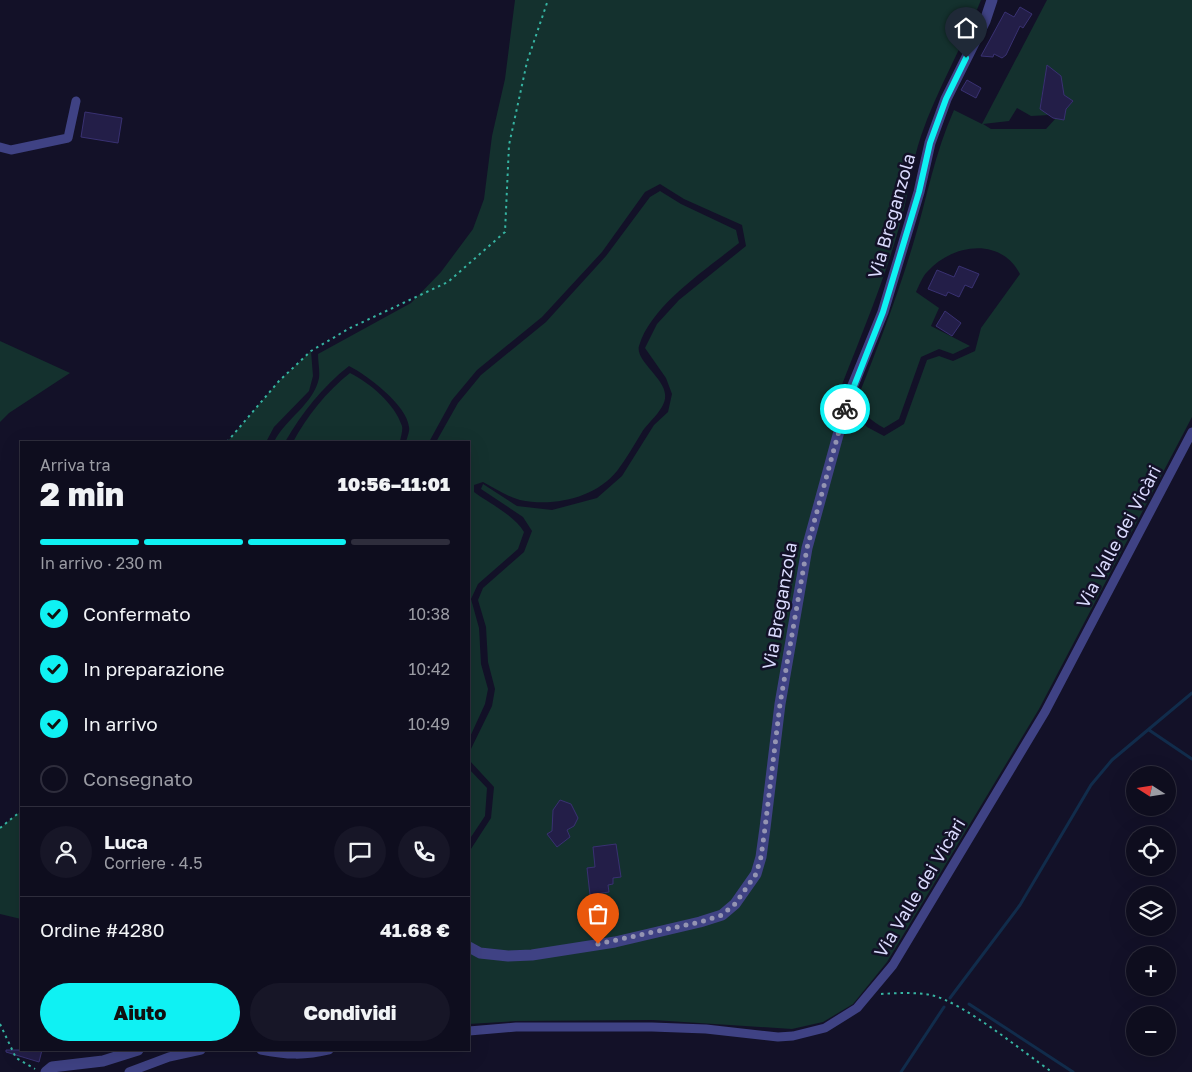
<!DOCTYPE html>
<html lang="it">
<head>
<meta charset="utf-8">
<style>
  :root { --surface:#0e0d1e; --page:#171627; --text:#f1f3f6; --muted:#9b9ca4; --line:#2e2d3c; --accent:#0ff1f3 }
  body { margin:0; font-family:"Golos Text",sans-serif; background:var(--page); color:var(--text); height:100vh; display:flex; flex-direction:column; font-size:19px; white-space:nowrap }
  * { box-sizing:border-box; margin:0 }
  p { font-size:16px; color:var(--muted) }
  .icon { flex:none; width:28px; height:28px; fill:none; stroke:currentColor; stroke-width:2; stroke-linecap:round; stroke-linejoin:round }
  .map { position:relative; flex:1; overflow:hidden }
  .drawer { position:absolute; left:20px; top:441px; width:450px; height:610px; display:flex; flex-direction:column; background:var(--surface); border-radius:0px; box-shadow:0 5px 20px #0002,0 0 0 1px var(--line) }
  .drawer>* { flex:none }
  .needle { width:32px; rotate:282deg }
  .controls { position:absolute; left:1126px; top:766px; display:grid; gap:10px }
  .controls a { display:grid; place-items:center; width:50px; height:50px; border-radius:50%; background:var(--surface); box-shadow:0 5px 20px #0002,0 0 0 1px var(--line); font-size:25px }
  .pin { position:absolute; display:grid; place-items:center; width:42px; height:42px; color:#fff; margin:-51px -21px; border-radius:50% 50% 50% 0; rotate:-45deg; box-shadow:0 0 5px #0007 }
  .pin .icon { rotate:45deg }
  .courier { position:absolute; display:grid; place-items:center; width:50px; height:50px; margin:-25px; border:4px solid #0ff1f3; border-radius:50%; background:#fff; color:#222; box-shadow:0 1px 6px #0007 }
  .overview em { font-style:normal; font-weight:800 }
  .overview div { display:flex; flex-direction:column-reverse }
  .overview { display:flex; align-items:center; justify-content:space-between; height:85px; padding:0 20px }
  h1 { font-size:32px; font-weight:800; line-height:38px }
  .bar { display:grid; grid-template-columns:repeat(4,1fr); gap:8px 5px; align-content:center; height:60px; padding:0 20px }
  .bar i { height:6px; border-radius:4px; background:var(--line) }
  .bar .current { background:var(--accent) }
  .bar p { grid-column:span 4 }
  .line { display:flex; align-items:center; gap:12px; padding:0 20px; border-top:1px solid var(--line) }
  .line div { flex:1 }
  .round { display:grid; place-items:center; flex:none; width:52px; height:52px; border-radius:26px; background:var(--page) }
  ol { padding:0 20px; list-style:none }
  li { display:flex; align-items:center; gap:15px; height:55px }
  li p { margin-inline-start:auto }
  li .icon { padding:5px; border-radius:50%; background:var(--accent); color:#111; stroke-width:4 }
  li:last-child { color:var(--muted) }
  li i { width:28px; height:28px; border:2px solid var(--line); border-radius:50% }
  .primary-button { display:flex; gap:10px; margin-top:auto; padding:10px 20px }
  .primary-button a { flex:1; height:58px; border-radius:30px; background:var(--accent); color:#111; font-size:20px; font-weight:800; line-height:58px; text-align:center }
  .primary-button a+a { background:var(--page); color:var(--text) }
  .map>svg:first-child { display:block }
  .green { fill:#14312e; fill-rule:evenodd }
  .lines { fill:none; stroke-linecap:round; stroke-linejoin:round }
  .stream { stroke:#112c4b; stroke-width:3 }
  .building { fill:#231e48; stroke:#393172 }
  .path { stroke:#36b4a2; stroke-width:2; stroke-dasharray:2.5 4; stroke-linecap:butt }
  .minor { stroke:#3f4284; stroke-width:9 }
  .tertiary { stroke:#3f4284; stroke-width:11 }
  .done { stroke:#9494b2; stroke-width:5; stroke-dasharray:0 9 }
  .route { stroke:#0ff1f3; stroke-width:6 }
  .labels { text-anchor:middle; stroke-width:5; stroke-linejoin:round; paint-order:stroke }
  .street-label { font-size:18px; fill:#dadafd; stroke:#131128 }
</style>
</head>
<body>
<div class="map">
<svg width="1192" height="1072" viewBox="0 0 1192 1072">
  <rect width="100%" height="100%" fill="#131128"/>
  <path class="green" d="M515 0H981C963 46 937 89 921 136 912 162 909 191 902 217 885 281 858 342 835 403L859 417 867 427 884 436 904 424 927 360 939 356 953 361 975 351 981 328 1020 274C1001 237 953 243 927 272 922 277 919 286 916 292L939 308 931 326 970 346 953 354 939 349 921 357 899 419 884 428C872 422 865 413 854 407 876 352 897 298 914 241 927 197 935 152 954 110L982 124 1047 0H1192V417L1039 709 887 962 853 1004 823 1022 792 1029 653 1020 516 1021 469 1024V852L491 818 494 787 470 761 469 753 492 706 495 689 488 662 486 627 478 600 483 588 524 552 532 531 523 517 481 489 483 484 517 506 552 510 597 498 622 476 654 425 668 412 672 394 666 378 645 348 657 324 679 300 746 246 742 225 684 199 660 184 645 192 602 252 542 317 477 370 452 400 429 442H406C407 438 410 431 409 427 407 405 367 375 349 366 322 387 302 413 285 442H274C285 419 314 404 319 378 320 371 318 362 318 354L411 303 441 272 473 229 484 199 492 136 505 79ZM1047 66 1064 95 1073 101 1066 109 1064 120 1056 118 1046 129H991L983 124 1009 121 1017 108 1031 116 1049 115 1040 106Z
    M660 191 681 204 736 230 739 243C707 269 651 305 639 346 635 360 664 378 665 394 667 408 649 421 642 432 634 445 626 459 617 471 595 498 554 507 520 500 508 497 494 488 483 482L474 485V492C490 504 514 515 524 532L518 549 478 584 471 599 479 628 481 664 488 689 485 704 469 739V442H436L458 403 481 375 546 322 606 256 650 197Z
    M0 341 70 373 9 413 0 422Z
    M311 351 313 376 309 391 274 427 266 442H227L279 381Z
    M350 373C370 383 395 404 402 426 403 430 401 436 400 441L293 442C307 416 326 392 350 373Z
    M469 769 487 788 485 816 469 840Z
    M21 811V919L0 914V828Z"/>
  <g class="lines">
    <path class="stream" d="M1149 730 1192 759
      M950 998 1020 905 1091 785 1112 760 1192 693
      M969 1004 1073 1072
      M901 1072 944 1007"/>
  </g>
  <path class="building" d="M1020 7 1032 14 1023 28 1020 26 1006 55 1002 58 994 54 993 57 981 56 1005 12 1014 17Z
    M1047 65 1061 76 1064 95 1073 101 1066 109 1064 120 1053 118 1040 109Z
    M967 80 981 88 976 98 961 90Z
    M85 112 122 118 118 143 81 137Z
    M959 266 979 274 972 288 965 285 959 297 948 292 946 296 928 289 937 270 954 277Z
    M945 311 961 323 952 336 936 326Z
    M560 800 571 804 578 818 574 826 567 830 570 837 557 847 547 834 552 831 553 810Z
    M616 844 621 877 613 878V884L608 885 609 892 590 895 587 868 595 867 593 847Z
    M6 1050H42L39 1062 6 1052Z"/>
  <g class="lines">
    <path class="path" d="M227 442 279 381 311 351 350 328 448 282 505 232 509 145 527 62 548 0
      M0 828 21 811
      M881 994C898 993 915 992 931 995 963 1002 1023 1052 1052 1072
      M0 1024 16 1058 35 1069"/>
    <path class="minor" d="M0 147 11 150 68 138 76 101
      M469 1031 516 1027H652L706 1029 778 1037 793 1036 825 1028 857 1008 893 965 1045 712 1192 432
      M261 1050C286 1055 305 1056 329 1050
      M129 1072 169 1057 201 1050"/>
    <path class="tertiary" d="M469 947 480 953 508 956 532 955 615 942 700 922 722 915 735 904 756 874 761 857 765 828 780 704 807 548 849 395 883 312 919 192 930 143 946 99 985 21 992 0
      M46 1072 52 1067 103 1061 138 1050"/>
  </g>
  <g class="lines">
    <path class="done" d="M598 944 700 922 722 915 735 904 756 874 761 857 765 828 780 704 807 548 845 409"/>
    <path class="route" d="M845 409 883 312 919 192 930 143 946 99 966 58"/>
  </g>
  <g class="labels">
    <g class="street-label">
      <text transform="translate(892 216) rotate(-74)" y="6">Via Breganzola</text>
      <text transform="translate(1119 537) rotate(-62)" y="6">Via Valle dei Vicàri</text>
      <text transform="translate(780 606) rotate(-80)" y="6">Via Breganzola</text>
      <text transform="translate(920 888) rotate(-59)" y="6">Via Valle dei Vicàri</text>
    </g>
  </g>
</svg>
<div class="controls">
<a><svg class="needle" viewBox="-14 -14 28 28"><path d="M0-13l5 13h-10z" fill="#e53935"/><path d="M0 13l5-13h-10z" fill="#9b9ca4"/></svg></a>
<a><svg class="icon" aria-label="locate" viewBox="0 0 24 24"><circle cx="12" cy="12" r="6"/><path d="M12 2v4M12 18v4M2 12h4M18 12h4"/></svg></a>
<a><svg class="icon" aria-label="layers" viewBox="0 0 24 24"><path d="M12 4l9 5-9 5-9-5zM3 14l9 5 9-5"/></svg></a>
<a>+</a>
<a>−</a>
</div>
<div class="pin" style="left:598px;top:944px;background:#ea580c"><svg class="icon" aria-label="bag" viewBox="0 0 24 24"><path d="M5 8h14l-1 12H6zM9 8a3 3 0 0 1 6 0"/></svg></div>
<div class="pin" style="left:966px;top:58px;background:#1f2937"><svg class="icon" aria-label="home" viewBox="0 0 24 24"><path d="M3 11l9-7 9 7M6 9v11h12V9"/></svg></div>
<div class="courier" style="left:845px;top:409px"><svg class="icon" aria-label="bike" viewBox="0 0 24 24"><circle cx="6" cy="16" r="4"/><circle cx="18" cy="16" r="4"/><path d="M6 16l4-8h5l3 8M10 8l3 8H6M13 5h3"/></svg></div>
<section class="drawer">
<div class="overview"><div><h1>2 min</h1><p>Arriva tra</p></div><em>10:56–11:01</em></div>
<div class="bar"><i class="current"></i><i class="current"></i><i class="current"></i><i></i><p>In arrivo · 230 m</p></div>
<ol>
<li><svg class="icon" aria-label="check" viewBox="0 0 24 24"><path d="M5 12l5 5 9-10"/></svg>Confermato<p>10:38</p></li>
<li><svg class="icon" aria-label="check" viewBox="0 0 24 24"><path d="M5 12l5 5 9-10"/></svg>In preparazione<p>10:42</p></li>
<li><svg class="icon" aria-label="check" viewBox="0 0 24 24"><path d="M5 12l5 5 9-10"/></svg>In arrivo<p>10:49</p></li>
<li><i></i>Consegnato</li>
</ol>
<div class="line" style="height:90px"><a class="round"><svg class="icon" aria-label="person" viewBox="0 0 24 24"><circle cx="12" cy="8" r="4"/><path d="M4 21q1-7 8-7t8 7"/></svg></a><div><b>Luca</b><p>Corriere · 4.5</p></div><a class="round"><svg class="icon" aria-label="chat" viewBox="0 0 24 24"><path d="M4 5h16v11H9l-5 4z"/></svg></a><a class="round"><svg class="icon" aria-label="phone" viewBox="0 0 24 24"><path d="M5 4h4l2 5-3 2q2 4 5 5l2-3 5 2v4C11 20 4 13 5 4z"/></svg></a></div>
<div class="line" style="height:65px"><div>Ordine #4280</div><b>41.68 €</b></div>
<div class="primary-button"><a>Aiuto</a><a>Condividi</a></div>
</section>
</div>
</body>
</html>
